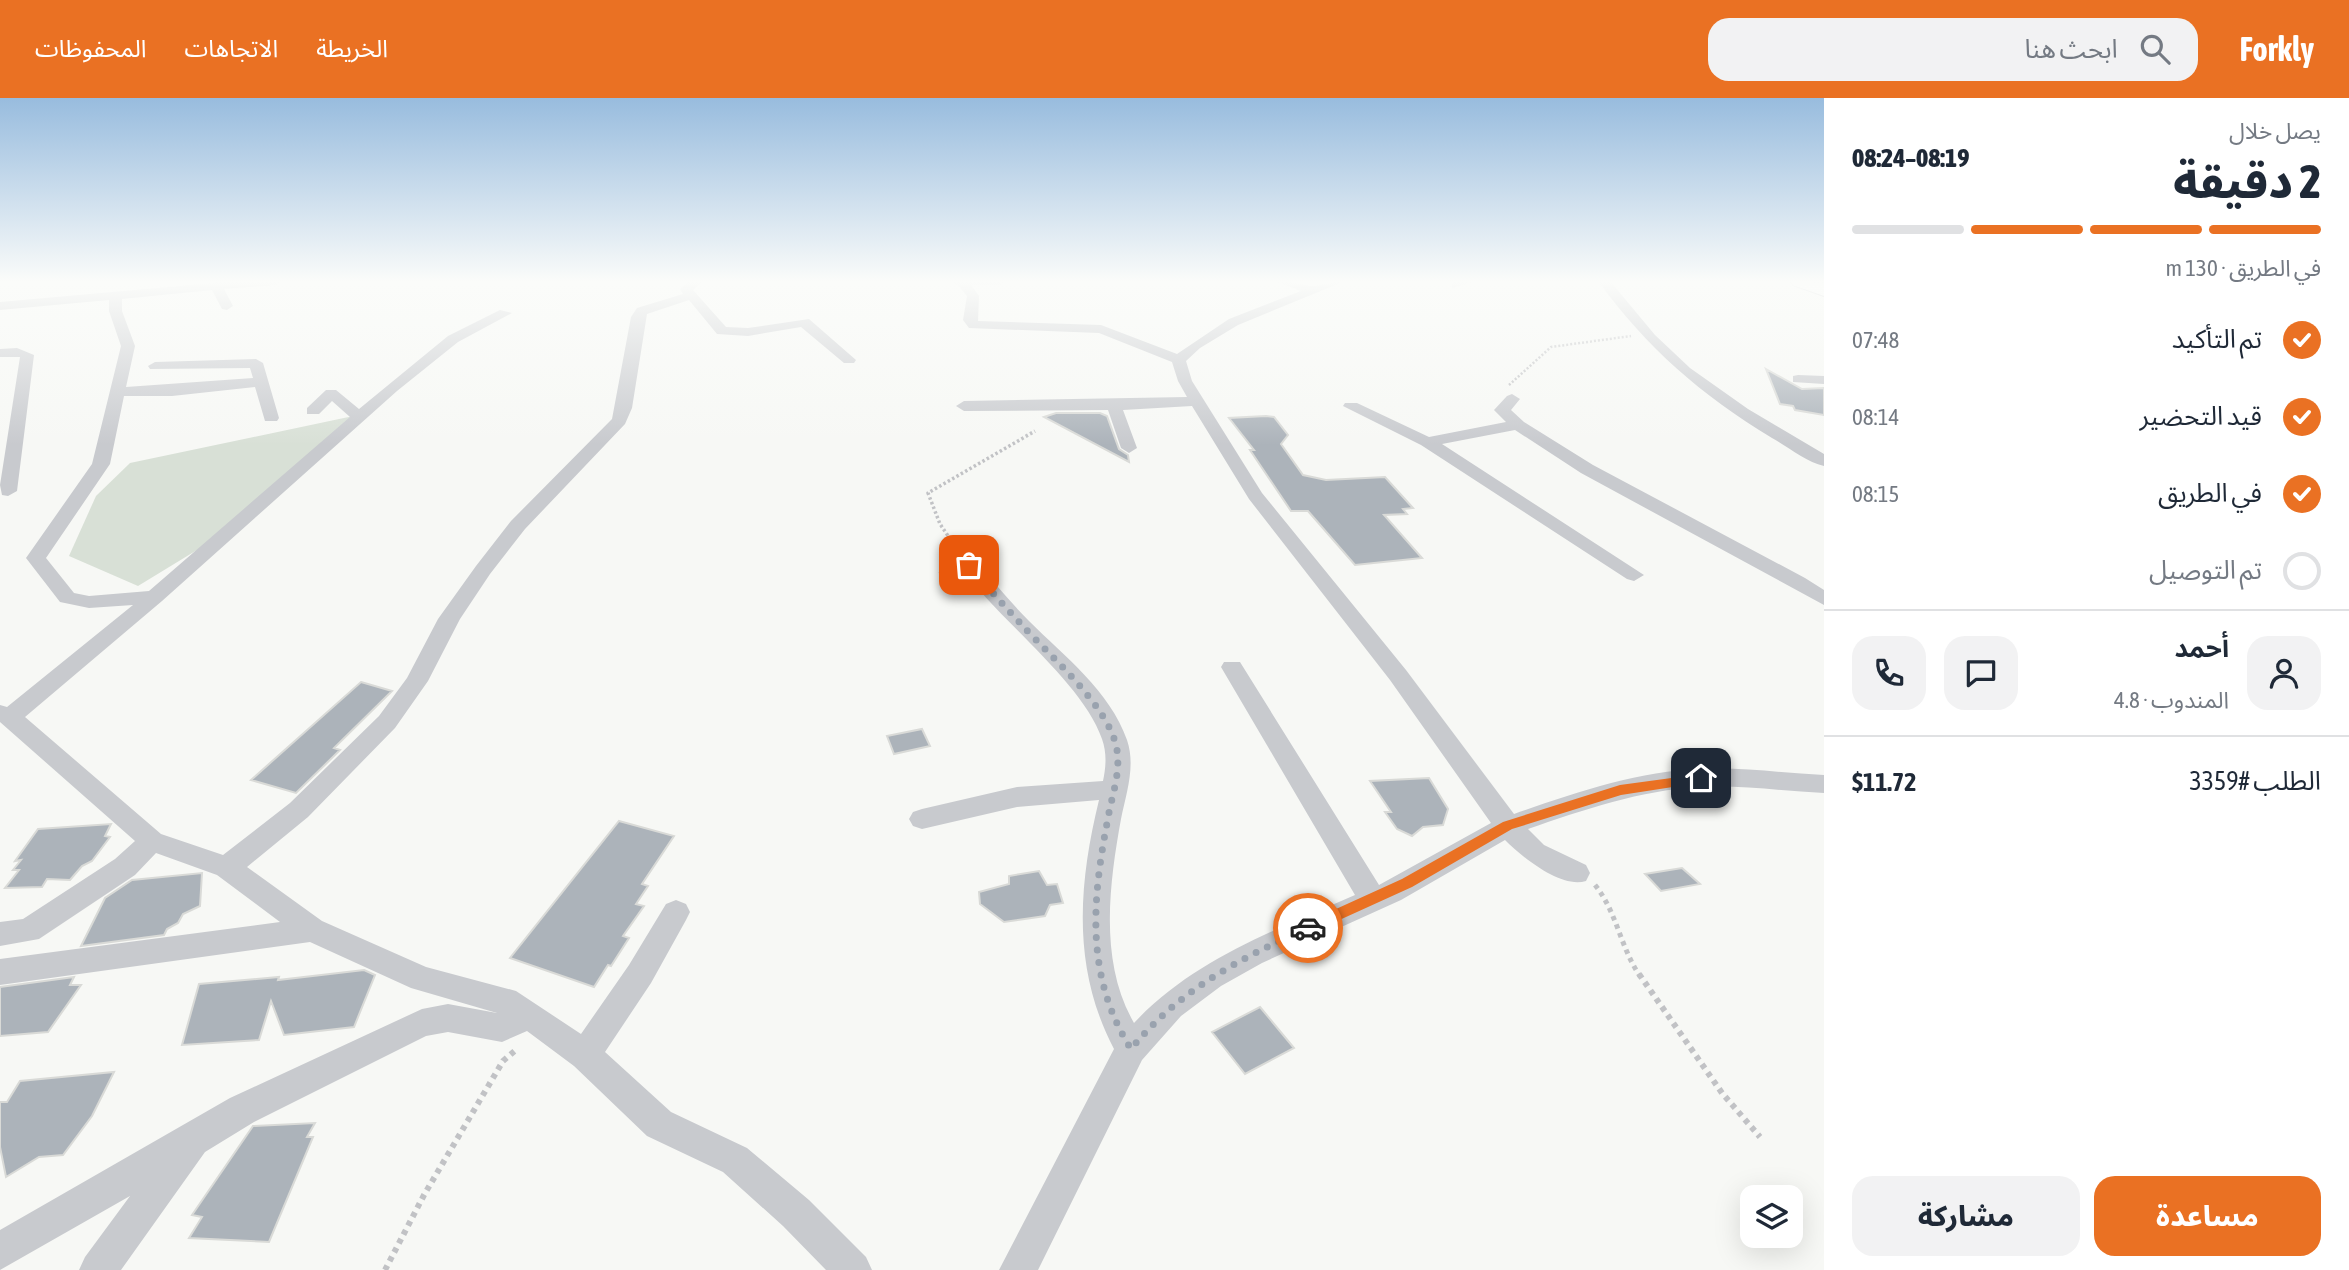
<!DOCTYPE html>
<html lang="ar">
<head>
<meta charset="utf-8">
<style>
  :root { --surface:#fff; --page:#f2f2f3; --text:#1f2937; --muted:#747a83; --line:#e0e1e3; --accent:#ea7123 }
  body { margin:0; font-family:"Asap Condensed","Noto Sans Arabic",sans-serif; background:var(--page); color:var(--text); direction:rtl; height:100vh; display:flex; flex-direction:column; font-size:26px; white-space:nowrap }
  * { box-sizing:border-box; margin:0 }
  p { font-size:23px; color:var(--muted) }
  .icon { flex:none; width:38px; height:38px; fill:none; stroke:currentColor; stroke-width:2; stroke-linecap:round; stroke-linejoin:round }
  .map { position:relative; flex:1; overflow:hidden; direction:ltr }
  .side { display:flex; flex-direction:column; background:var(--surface); width:525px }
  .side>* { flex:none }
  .fabs { position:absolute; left:1740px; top:1087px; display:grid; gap:14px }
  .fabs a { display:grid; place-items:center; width:63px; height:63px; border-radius:14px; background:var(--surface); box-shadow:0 7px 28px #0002; font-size:35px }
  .pin { position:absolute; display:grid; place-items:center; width:60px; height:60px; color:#fff; margin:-30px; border-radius:14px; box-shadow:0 4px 10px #0006 }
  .courier { position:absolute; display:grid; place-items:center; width:70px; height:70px; margin:-35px; border:5px solid #ea7123; border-radius:50%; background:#fff; color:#222; box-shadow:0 2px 9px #0007 }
  .head em { font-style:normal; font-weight:800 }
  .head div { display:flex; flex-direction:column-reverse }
  .head { display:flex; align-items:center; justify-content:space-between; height:119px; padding:0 28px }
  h1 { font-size:46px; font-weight:800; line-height:52px }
  .bar { display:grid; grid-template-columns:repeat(4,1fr); gap:10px 7px; align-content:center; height:84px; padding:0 28px }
  .bar i { height:9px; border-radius:5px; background:var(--line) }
  .bar .on { background:var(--accent) }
  .bar p { grid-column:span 4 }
  .line { display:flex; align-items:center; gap:18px; padding:0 28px; border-top:2px solid var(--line) }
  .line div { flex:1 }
  .round { display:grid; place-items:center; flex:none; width:74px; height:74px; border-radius:21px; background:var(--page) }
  ol { padding:0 28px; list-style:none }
  li { display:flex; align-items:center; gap:21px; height:77px }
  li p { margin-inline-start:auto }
  li .icon { padding:7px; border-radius:50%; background:var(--accent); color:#fff; stroke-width:4 }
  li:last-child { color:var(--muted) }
  li i { width:38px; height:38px; border:4px solid var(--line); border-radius:50% }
  .button { display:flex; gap:14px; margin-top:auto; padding:14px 28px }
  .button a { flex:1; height:80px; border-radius:21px; background:var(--accent); color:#fff; font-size:28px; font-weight:800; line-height:80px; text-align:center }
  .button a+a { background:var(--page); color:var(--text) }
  header { display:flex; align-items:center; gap:42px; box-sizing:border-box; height:98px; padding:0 35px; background:var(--accent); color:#fff }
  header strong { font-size:33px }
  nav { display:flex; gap:38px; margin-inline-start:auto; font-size:24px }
  .search { width:490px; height:63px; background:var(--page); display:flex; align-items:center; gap:18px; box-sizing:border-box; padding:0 24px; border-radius:21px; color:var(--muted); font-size:26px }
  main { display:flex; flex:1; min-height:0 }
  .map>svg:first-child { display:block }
  .green { fill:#d8e0d6 }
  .building { fill:#acb3ba; stroke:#d9dad7; stroke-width:2 }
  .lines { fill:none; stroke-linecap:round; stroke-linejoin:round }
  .highway-casing { stroke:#babcc0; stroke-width:2 }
  .path-far4 { stroke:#c1c2c5; stroke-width:2.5; stroke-dasharray:2 2; stroke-linecap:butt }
  .path-far3 { stroke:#c1c2c5; stroke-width:3.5; stroke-dasharray:2.5 2.5; stroke-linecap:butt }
  .path-far2 { stroke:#c1c2c5; stroke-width:4.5; stroke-dasharray:3.5 3.5; stroke-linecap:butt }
  .path-far1 { stroke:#c1c2c5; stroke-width:5; stroke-dasharray:4.5 4.5; stroke-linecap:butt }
  .path { stroke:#c1c2c5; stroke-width:6; stroke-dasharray:5 5; stroke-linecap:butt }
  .minor { fill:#c8cace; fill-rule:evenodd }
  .highway { fill:#fff; fill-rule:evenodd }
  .route { fill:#ea7123 }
  .done { stroke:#99a2ae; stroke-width:7; stroke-dasharray:0 12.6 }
</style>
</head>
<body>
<header>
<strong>Forkly</strong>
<div class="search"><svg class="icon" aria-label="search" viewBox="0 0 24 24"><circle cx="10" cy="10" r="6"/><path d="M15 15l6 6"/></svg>ابحث هنا</div>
<nav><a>الخريطة</a><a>الاتجاهات</a><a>المحفوظات</a></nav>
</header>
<main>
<section class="side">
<div class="head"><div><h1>2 دقيقة</h1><p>يصل خلال</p></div><em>08:19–08:24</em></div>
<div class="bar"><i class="on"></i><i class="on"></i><i class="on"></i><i></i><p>في الطريق · 130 m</p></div>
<ol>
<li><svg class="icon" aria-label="check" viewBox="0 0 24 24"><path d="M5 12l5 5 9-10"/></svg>تم التأكيد<p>07:48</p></li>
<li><svg class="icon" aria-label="check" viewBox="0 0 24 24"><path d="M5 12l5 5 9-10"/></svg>قيد التحضير<p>08:14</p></li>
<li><svg class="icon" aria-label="check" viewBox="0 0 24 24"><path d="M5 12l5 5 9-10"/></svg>في الطريق<p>08:15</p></li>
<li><i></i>تم التوصيل</li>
</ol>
<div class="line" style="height:126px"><a class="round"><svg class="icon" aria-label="person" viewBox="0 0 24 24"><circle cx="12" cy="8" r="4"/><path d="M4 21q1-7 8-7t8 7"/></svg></a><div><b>أحمد</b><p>المندوب · 4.8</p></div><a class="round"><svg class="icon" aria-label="chat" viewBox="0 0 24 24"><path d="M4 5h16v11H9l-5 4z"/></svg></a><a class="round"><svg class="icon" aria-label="phone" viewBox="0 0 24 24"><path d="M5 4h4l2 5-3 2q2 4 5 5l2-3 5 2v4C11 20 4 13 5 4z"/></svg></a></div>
<div class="line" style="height:91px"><div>الطلب #3359</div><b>$11.72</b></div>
<div class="button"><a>مساعدة</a><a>مشاركة</a></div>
</section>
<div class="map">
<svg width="1824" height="1172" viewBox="0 0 1824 1172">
  <rect width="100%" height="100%" fill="#f7f8f5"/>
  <path class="green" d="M358 317 238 427 138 488 69 458 96 398 130 365Z"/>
  <path class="building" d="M1766 271 1802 291 1824 290V317L1795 312 1793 308 1780 306Z
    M1056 315H1100L1107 318 1119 351 1128 357 1129 364 1044 319Z
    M1266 318 1274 319 1288 337 1281 346 1303 377 1326 382 1385 379 1413 410 1403 411 1407 416 1384 417 1422 460 1355 467 1308 413H1291L1250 352H1254L1229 320Z
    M957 469 970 485 956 490 940 475Z
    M361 584 392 593 334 650 340 652 296 695 251 682Z
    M922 631 930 648 894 656 887 638Z
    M1429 680 1448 711 1443 727 1423 729 1412 738 1397 731 1385 714H1391L1370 683Z
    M619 723 674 738 642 786 648 788 636 806 644 808 623 838 629 840 611 868 608 867 594 889 510 860Z
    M111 726 105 738 110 739 92 763 82 768 70 782 47 781 42 789 5 790 19 772H13L21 762 15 763 38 731Z
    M1682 770 1700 786 1661 793 1645 776Z
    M1039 773 1047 787 1057 786 1063 805 1050 807 1045 818 1004 824 980 806 979 794 1009 786V778Z
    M202 775 200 808 183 816 178 825 167 831 164 837 81 848 105 800 132 782Z
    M364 872 375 877 354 929 284 937 271 903 259 942 182 947 199 886 279 879 278 882Z
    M74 879 70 887H81L48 934 0 938V889Z
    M1260 909 1294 950 1245 976 1212 934Z
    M114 974 92 1018 63 1057 39 1059 6 1079 0 1049V1004H7L20 983Z
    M315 1025 307 1039H313L269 1144 189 1140 202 1119 192 1117 253 1028Z"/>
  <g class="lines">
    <defs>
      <path id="highway" d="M1791 183 1824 185V198L1793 187Z"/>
    </defs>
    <use href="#highway" class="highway-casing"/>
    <path class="path-far4" d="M1509 287 1551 249 1631 238"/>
    <path class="path-far3" d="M959 454 940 426 928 395 1035 333"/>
    <path class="path-far2" d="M958 452 960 455"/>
    <path class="path-far1" d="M1595 787C1617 814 1620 849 1640 878"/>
    <path class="path" d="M1639 876 1722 995 1760 1039
      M385 1172 424 1097 503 963 517 951"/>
    <path class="minor" d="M236 183H281L275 187 224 191 233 208 227 212 222 211 212 192 122 201V213L135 248 126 289 253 280 250 270 150 271 148 268 155 264 256 261 263 265 279 320 277 323H265L255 289 172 298H124L110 366 46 460 74 495 89 498 149 493 350 319 332 303 319 316H307V310L326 292H336L359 311 448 238 500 212 512 215 458 244 397 293 162 503 25 619 161 736 223 757 290 705 379 618 407 580 438 521 476 468 511 423 612 321 631 219 637 210 683 196 680 191 689 183H703L693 192 726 229 748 230 809 221 856 262 854 265H844L801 229 748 238 717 236 689 202 647 216 632 310 625 326 525 431 490 476 460 521 428 583 395 630 308 719 247 769 322 823 426 869 516 893 581 936 629 867 666 806 676 802 686 806 690 814 686 822 651 885 605 954 671 1014 747 1050 809 1102 866 1159 872 1172H826L783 1128 723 1074 647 1038 574 968 527 933 502 944 448 934 426 938 254 1024 205 1054 121 1172H79L85 1159 130 1098 0 1172V1132L230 1000 422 911 448 906 497 915 411 890 310 844 0 887V861L280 824 217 777 156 755 135 777 39 841 0 848V824L23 821 115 761 135 743 0 624V607L7 609 133 507 89 510 60 504 26 460 92 366 121 248 109 213V202L0 212V204Z
      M948 183H1006L1000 187H971L979 198 978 223 1101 227 1177 256 1229 221 1301 193 1275 183C1288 183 1298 186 1310 188 1319 189 1334 183 1345 183L1238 227 1200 250 1186 263 1192 283 1262 395 1406 572 1514 716C1574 695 1637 673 1701 671 1741 669 1783 675 1824 677V695C1783 693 1741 687 1700 689 1641 692 1583 712 1528 731L1544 747 1586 767 1590 775 1586 783C1561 791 1522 759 1505 742L1401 802 1262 865 1221 888 1181 918 1142 962 1038 1172H999L1114 951C1072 871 1078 788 1099 702L1017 709 922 731 913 728 909 721 913 714 922 711 1017 689 1103 683C1106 669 1107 655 1102 641 1082 583 997 521 959 467L962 463H976C993 483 1010 504 1029 523 1064 558 1110 593 1127 642 1136 668 1126 696 1121 721 1109 787 1099 864 1134 925 1194 861 1276 832 1355 797L1221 569 1224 564H1240L1379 787 1491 725 1390 582 1249 401 1192 308 1123 312 1137 350 1129 355 1121 350 1108 312 964 313 956 308 964 303 1187 299 1178 283 1172 264 1099 235 969 230 963 222 967 198 958 187Z
      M1457 183H1476L1452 190V184Z
      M1598 183H1610L1655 237 1690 270 1748 311 1824 356V368C1806 364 1788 349 1772 340 1700 296 1648 251 1598 183Z
      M17 250 34 257 17 393 8 398 2 397 0 387 20 259H0V251Z
      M1798 277 1824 278V286L1793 284V278Z
      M1512 296 1520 301 1511 312 1524 324 1593 367 1805 480 1824 492V507L1581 375 1515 332 1442 346 1644 477 1634 483 1627 481 1421 347 1343 308 1345 305H1357L1429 339 1506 324 1494 312 1507 298Z"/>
    <use href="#highway" class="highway"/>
  </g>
  <linearGradient id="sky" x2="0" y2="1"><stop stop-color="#98bcde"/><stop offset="0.53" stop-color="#fbfcfa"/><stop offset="1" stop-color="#fbfcfa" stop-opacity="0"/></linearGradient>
  <rect width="1824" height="347" fill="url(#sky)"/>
  <path class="route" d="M1701 676 1705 677V684L1621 697 1512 731 1412 789 1313 834H1303L1300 830 1303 826 1402 781 1503 724 1620 687Z"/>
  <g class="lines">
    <path class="done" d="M969 467C986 487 1004 508 1022 527 1050 558 1106 606 1116 647 1122 672 1112 696 1108 720 1092 802 1085 878 1131 951 1178 893 1240 860 1308 830"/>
  </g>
</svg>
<div class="fabs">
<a><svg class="icon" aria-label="layers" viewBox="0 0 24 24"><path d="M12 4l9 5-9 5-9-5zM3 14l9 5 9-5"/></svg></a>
</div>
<div class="pin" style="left:969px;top:467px;background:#ea580c"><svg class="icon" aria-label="bag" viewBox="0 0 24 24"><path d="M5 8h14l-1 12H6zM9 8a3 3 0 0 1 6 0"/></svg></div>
<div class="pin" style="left:1701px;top:680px;background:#1f2937"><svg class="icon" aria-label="home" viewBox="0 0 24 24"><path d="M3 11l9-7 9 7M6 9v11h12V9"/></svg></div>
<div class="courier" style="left:1308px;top:830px"><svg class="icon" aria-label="car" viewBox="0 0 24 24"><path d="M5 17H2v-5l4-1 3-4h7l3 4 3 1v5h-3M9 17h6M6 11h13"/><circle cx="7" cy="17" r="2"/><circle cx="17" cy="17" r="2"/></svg></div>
</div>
</main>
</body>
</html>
